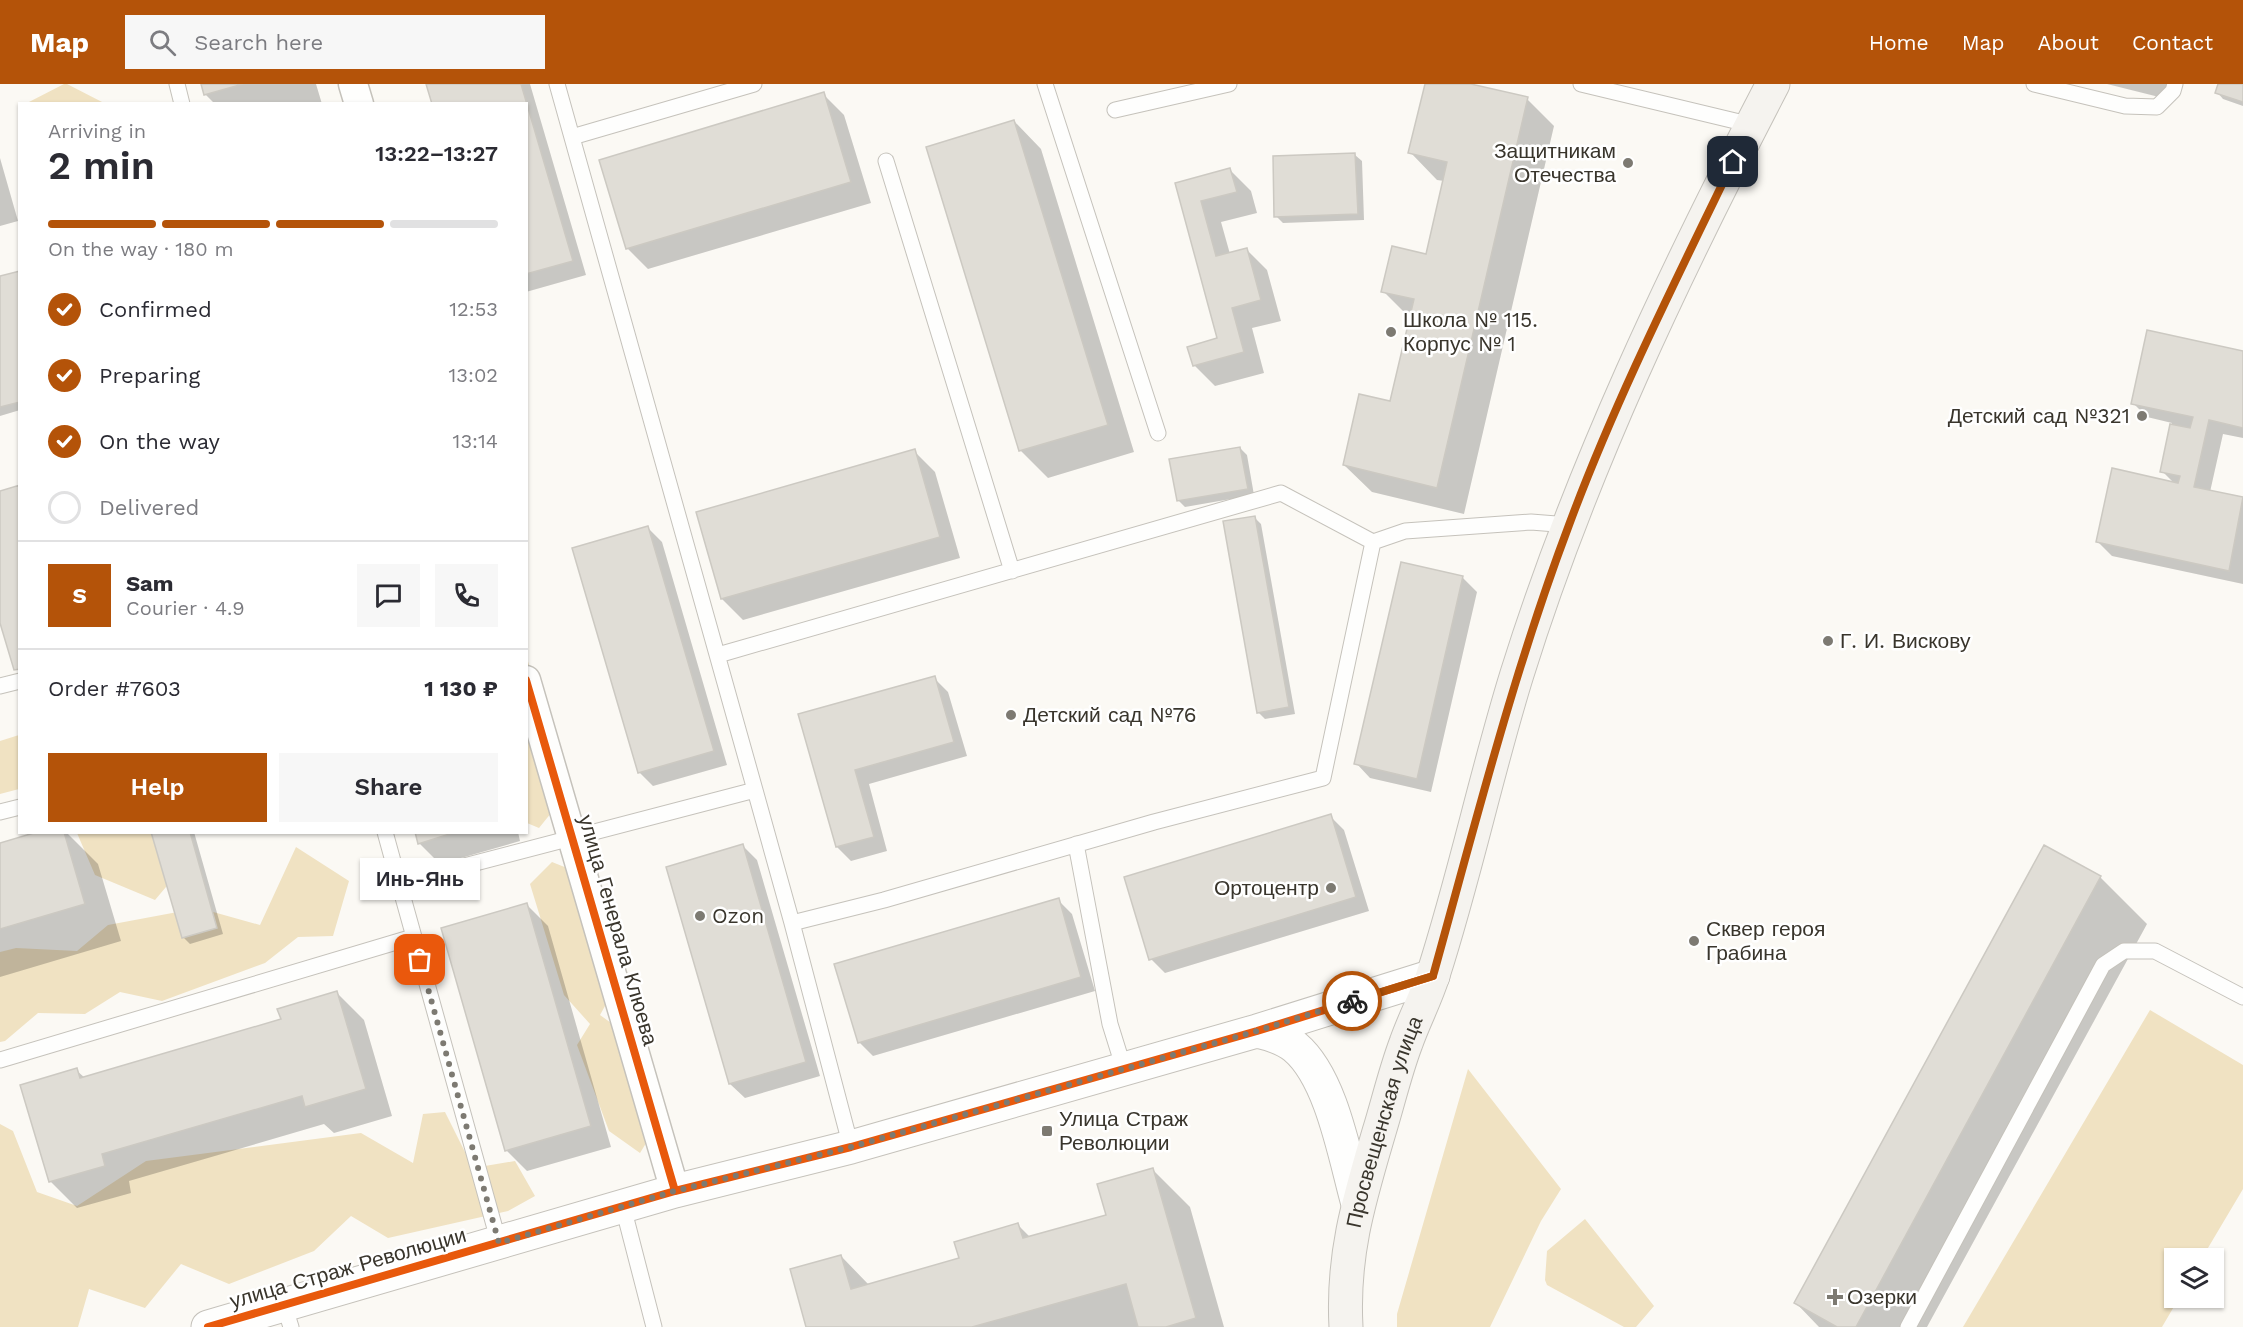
<!DOCTYPE html>
<html lang="en">
<head>
<meta charset="utf-8">
<style>
  :root { --surface:#fff; --page:#f7f7f7; --text:#2b2b33; --muted:#7c7c81; --line:#e1e1e2; --accent:#b45309 }
  body { margin:0; font-family:"Work Sans",sans-serif; background:var(--page); color:var(--text); height:100vh; display:flex; flex-direction:column; font-size:22px; white-space:nowrap }
  * { box-sizing:border-box; margin:0 }
  p { font-size:20px; color:var(--muted) }
  .icon { flex:none; width:33px; height:33px; fill:none; stroke:currentColor; stroke-width:2; stroke-linecap:round; stroke-linejoin:round }
  .map { position:relative; flex:1; overflow:hidden }
  .sheet { position:absolute; left:18px; top:18px; width:510px; height:732px; display:flex; flex-direction:column; background:var(--surface); border-radius:0px; box-shadow:0 2px 4px #0004 }
  .sheet>* { flex:none }
  .tools { position:absolute; left:2164px; top:1164px; display:grid; gap:12px }
  .tools a { display:grid; place-items:center; width:60px; height:60px; border-radius:0px; background:var(--surface); box-shadow:0 2px 4px #0004; font-size:30px }
  .pin { position:absolute; display:grid; place-items:center; width:51px; height:51px; color:#fff; margin:-26px; border-radius:12px; box-shadow:0 3px 9px #0006 }
  .courier { position:absolute; display:grid; place-items:center; width:60px; height:60px; margin:-30px; border:4px solid #b45309; border-radius:50%; background:#fff; color:#222; box-shadow:0 2px 8px #0007 }
  .bubble { position:absolute; height:42px; border-radius:0px; background:var(--surface); box-shadow:0 2px 4px #0004; font-size:20px; font-weight:600; line-height:42px; text-align:center }
  .headline em { font-style:normal; font-weight:600 }
  .headline div { display:flex; flex-direction:column-reverse }
  .headline { display:flex; align-items:center; justify-content:space-between; height:102px; padding:0 30px }
  h1 { font-size:39px; font-weight:600; line-height:45px }
  .bar { display:grid; grid-template-columns:repeat(4,1fr); gap:9px 6px; align-content:center; height:72px; padding:0 30px }
  .bar i { height:8px; border-radius:4px; background:var(--line) }
  .bar .on { background:var(--accent) }
  .bar p { grid-column:span 4 }
  .line { display:flex; align-items:center; gap:15px; padding:0 30px; border-top:2px solid var(--line) }
  .line div { flex:1 }
  .round { display:grid; place-items:center; flex:none; width:63px; height:63px; border-radius:0px; background:var(--page) }
  ol { padding:0 30px; list-style:none }
  li { display:flex; align-items:center; gap:18px; height:66px }
  li p { margin-inline-start:auto }
  li .icon { padding:6px; border-radius:50%; background:var(--accent); color:#fff; stroke-width:4 }
  li:last-child { color:var(--muted) }
  li i { width:33px; height:33px; border:3px solid var(--line); border-radius:50% }
  .action { display:flex; gap:12px; margin-top:auto; padding:12px 30px }
  .action a { flex:1; height:69px; border-radius:0px; background:var(--accent); color:#fff; font-size:24px; font-weight:600; line-height:69px; text-align:center }
  .action a+a { background:var(--page); color:var(--text) }
  header { display:flex; align-items:center; gap:36px; box-sizing:border-box; height:84px; padding:0 30px; background:var(--accent); color:#fff }
  header strong { font-size:28px }
  nav { display:flex; gap:33px; margin-inline-start:auto; font-size:21px }
  .search { width:420px; height:54px; background:var(--page); display:flex; align-items:center; gap:15px; box-sizing:border-box; padding:0 21px; border-radius:0px; color:var(--muted); font-size:22px }
  .map>svg:first-child { display:block }
  .green { fill:#f0e2c2 }
  .shadow { fill:#0003 }
  .building { fill:#e0ddd6; stroke:#ccc9c2; stroke-width:1.5 }
  .lines { fill:none; stroke-linecap:round; stroke-linejoin:round }
  .service-casing { stroke:#c5c2bb; stroke-width:17 }
  .minor-casing { stroke:#c5c2bb; stroke-width:31 }
  .tertiary-casing { stroke:#c5c2bb; stroke-width:35 }
  .secondary-casing { stroke:#c5c2bb; stroke-width:35 }
  .service { stroke:#fefefd; stroke-width:15 }
  .minor { stroke:#fefefd; stroke-width:28 }
  .tertiary { stroke:#fefefd; stroke-width:33 }
  .secondary { stroke:#f5f3ef; stroke-width:33 }
  .cycleway-casing { stroke:#fff; stroke-width:11 }
  .cycleway { stroke:#e8590c; stroke-width:8 }
  .done { stroke:#7d7a72; stroke-width:6; stroke-dasharray:0 10.8 }
  .route { stroke:#b45309; stroke-width:8 }
  .poi-dot { fill:#7d7a72; stroke:#fff; stroke-width:2 }
  .labels { text-anchor:middle; stroke-width:5; stroke-linejoin:round; paint-order:stroke }
  .poi-label { font-size:21px; fill:#39352c; stroke:#fff; text-anchor:start }
  .street-label { font-size:21px; fill:#39352c; stroke:#fff }
</style>
</head>
<body>
<header>
<strong>Map</strong>
<div class="search"><svg class="icon" aria-label="search" viewBox="0 0 24 24"><circle cx="10" cy="10" r="6"/><path d="M15 15l6 6"/></svg>Search here</div>
<nav><a>Home</a><a>Map</a><a>About</a><a>Contact</a></nav>
</header>
<div class="map">
<svg width="2243" height="1243" viewBox="0 0 2243 1243">
  <rect width="100%" height="100%" fill="#fbf9f4"/>
  <path class="green" d="M64 0H67L104 19H27Z
    M526 571 537 606 560 718 539 744 527 739Z
    M19 651V705L0 710V657Z
    M77 749H185L193 771 155 816 95 791Z
    M296 763 349 797 333 852 298 853 265 879 162 917 120 908 85 930 38 929 5 957 0 958V868L16 864 77 867 108 841 199 824 260 841Z
    M552 778 577 788 615 904 600 931 632 954 659 1038 640 1069 609 1047 577 961 590 940 564 911 530 800Z
    M2150 926 2243 981V1105L2202 1174H2175V1214H2179L2162 1243H1963Z
    M1468 985 1561 1105 1541 1137 1490 1243H1397V1230Z
    M445 1028 473 1084 515 1077 535 1112 508 1127 388 1154 351 1132 314 1167 229 1200 181 1180 145 1224 89 1205 78 1243H0V1040L13 1047 37 1108 77 1122 146 1077 361 1049 413 1079 423 1030Z
    M1585 1135 1654 1222 1636 1243H1624L1547 1201 1545 1196 1547 1167Z"/>
  <path class="shadow" d="M202 0H316L322 20H215L205 10Z
    M428 0H530L586 191 526 208V20Z
    M1426 0H1464L1527 15 1554 42 1464 430 1372 408 1344 381 1391 319 1410 234 1383 207 1427 172 1444 97 1437 96 1410 68Z
    M2107 0H2179L2175 17Z
    M2219 0H2243V22L2223 15 2217 8Z
    M823 10 844 31 871 119 648 185 627 164Z
    M1014 37 1041 65 1134 368 1048 394 1021 367Z
    M1355 71 1362 77 1364 136 1283 139 1276 132Z
    M0 74 18 137 0 142Z
    M1230 86 1251 107 1257 129 1221 138 1230 170 1246 165 1267 186 1281 237 1252 244 1264 289 1215 302 1194 281 1219 256 1177 100Z
    M20 188V326L0 332V194Z
    M2243 268V354L2223 350 2210 408 2243 415V500L2112 472 2098 458 2174 399 2162 387 2172 339 2147 333 2133 319Z
    M1240 364 1247 371 1254 411 1185 423 1178 416Z
    M914 367 935 388 960 474 743 536 722 515Z
    M1254 433 1261 440 1295 630 1265 635 1258 628Z
    M648 444 662 458 727 681 653 702 639 688Z
    M1402 480 1463 494 1477 508 1431 708 1370 694 1356 679Z
    M934 594 948 608 967 672 869 700 887 767 851 777 837 763 800 631Z
    M1330 732 1344 746 1369 827 1165 889 1151 875Z
    M42 748H66L98 780 121 857 0 893V761Z
    M152 748H194L223 850 190 860 183 853Z
    M416 748H518L520 757 440 780 419 759Z
    M743 762 757 776 820 992 745 1014 730 1000 668 784Z
    M2044 763 2101 794 2147 840 1927 1243H1819L1796 1219Z
    M1058 816 1072 830 1095 907 873 972 859 958Z
    M527 821 548 842 611 1063 527 1087 506 1066Z
    M337 909 364 936 392 1032 334 1049 324 1040 129 1097 131 1109 77 1124 50 1097 76 986 85 994 282 936Z
    M1153 1086 1190 1123 1224 1243H808L841 1172 869 1201 961 1175 1018 1141 1031 1154 1108 1132Z"/>
  <path class="building" d="M201 0H243L204 11Z
    M426 0H521L573 177 526 190V20H432Z
    M1425 0H1471L1528 13 1437 404 1343 381 1359 310 1390 317 1414 215 1381 208 1392 162 1426 170 1447 78 1408 69Z
    M2218 0H2243V18L2215 9Z
    M824 8 851 98 626 165 599 76Z
    M1014 36 1108 341 1019 367 926 63Z
    M1355 69 1358 130 1274 133 1273 72Z
    M1230 84 1237 108 1201 117 1216 172 1247 164 1261 216 1232 224 1244 268 1193 282 1187 263 1217 254 1175 99Z
    M20 187V318L0 323V192Z
    M2147 246 2243 267V344L2209 336 2194 403 2243 413 2229 487 2096 458 2112 384 2178 399 2180 392 2160 388 2170 340 2190 344 2193 333 2131 320Z
    M1240 363 1248 405 1177 417 1169 375Z
    M915 365 940 453 721 515 696 428Z
    M20 401V585L14 586 0 539V407Z
    M1255 432 1289 623 1257 629 1223 437Z
    M648 442 714 667 638 689 572 464Z
    M1401 478 1463 492 1417 695 1354 680Z
    M935 592 954 658 855 686 874 753 836 763 798 630Z
    M1331 730 1356 813 1149 876 1124 793Z
    M37 748H64L85 820 0 845V759Z
    M151 748H190L217 844 182 854Z
    M415 748H456L418 760Z
    M743 760 806 978 729 1000 666 783Z
    M2044 761 2101 792 1856 1243H1837L1794 1219Z
    M1059 814 1081 893 858 959 834 880Z
    M527 819 591 1042 505 1067 441 844Z
    M337 907 366 1005 305 1023 302 1012 102 1070 105 1082 49 1098 20 1001 77 984 80 994 281 935 277 925Z
    M1153 1084 1196 1234 1166 1243H1138L1126 1200 972 1243H806L790 1185 841 1171 851 1205 959 1174 954 1158 1018 1139 1023 1154 1106 1131 1097 1100Z"/>
  <g class="lines">
    <defs>
      <path id="service" d="M177 0 182 20
        M1045 0 1158 349
        M1581 0 1752 41
        M2034 0 2125 22 2157 23 2173 7 2175 0
        M1115 26 1229 0
        M572 53 754 0
        M886 77 1012 487
        M718 571 1281 409 1373 458 1405 447 1531 438 1569 441
        M0 602 20 597
        M755 706 792 839
        M0 728 20 723
        M385 748 399 799 755 706 557 0
        M1076 760 1110 940 1124 985
        M399 799 499 1159
        M0 976 413 853
        M851 1063 792 839 884 816 1154 738 1323 694 1373 458
        M623 1123 654 1243
        M284 1221 291 1243
        M1908 1243 2103 881 2124 867H2155L2243 913"/>
      <path id="minor" d="M353 0 359 20
        M526 596 675 1107"/>
      <path id="tertiary" d="M1257 947C1270 950 1284 954 1295 963 1332 994 1345 1074 1358 1120
        M208 1243 675 1107 851 1063 1257 947 1433 892"/>
      <g id="secondary">
        <path id="s1" d="M1346 1243C1342 1171 1359 1116 1379 1048 1388 1019 1395 988 1406 959 1414 936 1426 914 1433 891 1465 792 1486 690 1517 590 1581 385 1674 190 1773 0"/>
      </g>
    </defs>
    <use href="#service" class="service-casing"/>
    <use href="#minor" class="minor-casing"/>
    <use href="#tertiary" class="tertiary-casing"/>
    <use href="#secondary" class="secondary-casing"/>
    <use href="#service" class="service"/>
    <use href="#minor" class="minor"/>
    <use href="#tertiary" class="tertiary"/>
    <use href="#secondary" class="secondary"/>
    <defs>
      <path id="cycleway" d="M526 596 675 1107
        M208 1243 675 1107 851 1063 1257 947 1433 892"/>
    </defs>
    <use href="#cycleway" class="cycleway-casing"/>
    <use href="#cycleway" class="cycleway"/>
  </g>
  <g class="lines">
    <path class="done" d="M420 876 499 1159 675 1107 851 1063 1257 947 1352 917"/>
    <path class="route" d="M1352 917 1433 892C1475 741 1513 589 1569 441 1615 317 1675 198 1733 78"/>
  </g>
  <g class="poi-dot">
    <circle cx="1628" cy="79" r="6"/>
    <circle cx="1391" cy="248" r="6"/>
    <circle cx="2142" cy="332" r="6"/>
    <circle cx="1828" cy="557" r="6"/>
    <circle cx="1011" cy="631" r="6"/>
    <circle cx="1331" cy="804" r="6"/>
    <circle cx="700" cy="832" r="6"/>
    <circle cx="1694" cy="857" r="6"/>
    <rect x="1041" y="1041" width="12" height="12" rx="3"/>
    <path d="M1832 1204h6v6h6v6h-6v6h-6v-6h-6v-6h6z"/>
  </g>
  <g class="labels">
    <g class="poi-label">
      <text x="1616" y="74" text-anchor="end">Защитникам<tspan x="1616" dy="24">Отечества</tspan></text>
      <text x="1403" y="243">Школа № 115.<tspan x="1403" dy="24">Корпус № 1</tspan></text>
      <text x="2130" y="339" text-anchor="end">Детский сад №321</text>
      <text x="1840" y="564">Г. И. Вискову</text>
      <text x="1023" y="638">Детский сад №76</text>
      <text x="1319" y="811" text-anchor="end">Ортоцентр</text>
      <text x="712" y="839">Ozon</text>
      <text x="1706" y="852">Сквер героя<tspan x="1706" dy="24">Грабина</tspan></text>
      <text x="1059" y="1042">Улица Страж<tspan x="1059" dy="24">Революции</tspan></text>
      <text x="1847" y="1220">Озерки</text>
    </g>
    <g class="street-label">
      <text transform="translate(618 846) rotate(74)" y="7">улица Генерала Клюева</text>
      <text dy="7" stroke="none"><textPath href="#s1" startOffset="210">Просвещенская улица</textPath></text>
      <text transform="translate(348 1184) rotate(-16)" y="7">улица Страж Революции</text>
    </g>
  </g>
</svg>
<div class="tools">
<a><svg class="icon" aria-label="layers" viewBox="0 0 24 24"><path d="M12 4l9 5-9 5-9-5zM3 14l9 5 9-5"/></svg></a>
</div>
<div class="pin" style="left:420px;top:876px;background:#ea580c"><svg class="icon" aria-label="bag" viewBox="0 0 24 24"><path d="M5 8h14l-1 12H6zM9 8a3 3 0 0 1 6 0"/></svg></div>
<div class="pin" style="left:1733px;top:78px;background:#1f2937"><svg class="icon" aria-label="home" viewBox="0 0 24 24"><path d="M3 11l9-7 9 7M6 9v11h12V9"/></svg></div>
<div class="courier" style="left:1352px;top:917px"><svg class="icon" aria-label="bike" viewBox="0 0 24 24"><circle cx="6" cy="16" r="4"/><circle cx="18" cy="16" r="4"/><path d="M6 16l4-8h5l3 8M10 8l3 8H6M13 5h3"/></svg></div>
<div class="bubble" style="left:360px;top:774px;width:120px">Инь-Янь</div>
<section class="sheet">
<div class="headline"><div><h1>2 min</h1><p>Arriving in</p></div><em>13:22–13:27</em></div>
<div class="bar"><i class="on"></i><i class="on"></i><i class="on"></i><i></i><p>On the way · 180 m</p></div>
<ol>
<li><svg class="icon" aria-label="check" viewBox="0 0 24 24"><path d="M5 12l5 5 9-10"/></svg>Confirmed<p>12:53</p></li>
<li><svg class="icon" aria-label="check" viewBox="0 0 24 24"><path d="M5 12l5 5 9-10"/></svg>Preparing<p>13:02</p></li>
<li><svg class="icon" aria-label="check" viewBox="0 0 24 24"><path d="M5 12l5 5 9-10"/></svg>On the way<p>13:14</p></li>
<li><i></i>Delivered</li>
</ol>
<div class="line" style="height:108px"><b class="round" style="background:var(--accent);color:#fff">S</b><div><b>Sam</b><p>Courier · 4.9</p></div><a class="round"><svg class="icon" aria-label="chat" viewBox="0 0 24 24"><path d="M4 5h16v11H9l-5 4z"/></svg></a><a class="round"><svg class="icon" aria-label="phone" viewBox="0 0 24 24"><path d="M5 4h4l2 5-3 2q2 4 5 5l2-3 5 2v4C11 20 4 13 5 4z"/></svg></a></div>
<div class="line" style="height:78px"><div>Order #7603</div><b>1 130 ₽</b></div>
<div class="action"><a>Help</a><a>Share</a></div>
</section>
</div>
</body>
</html>
